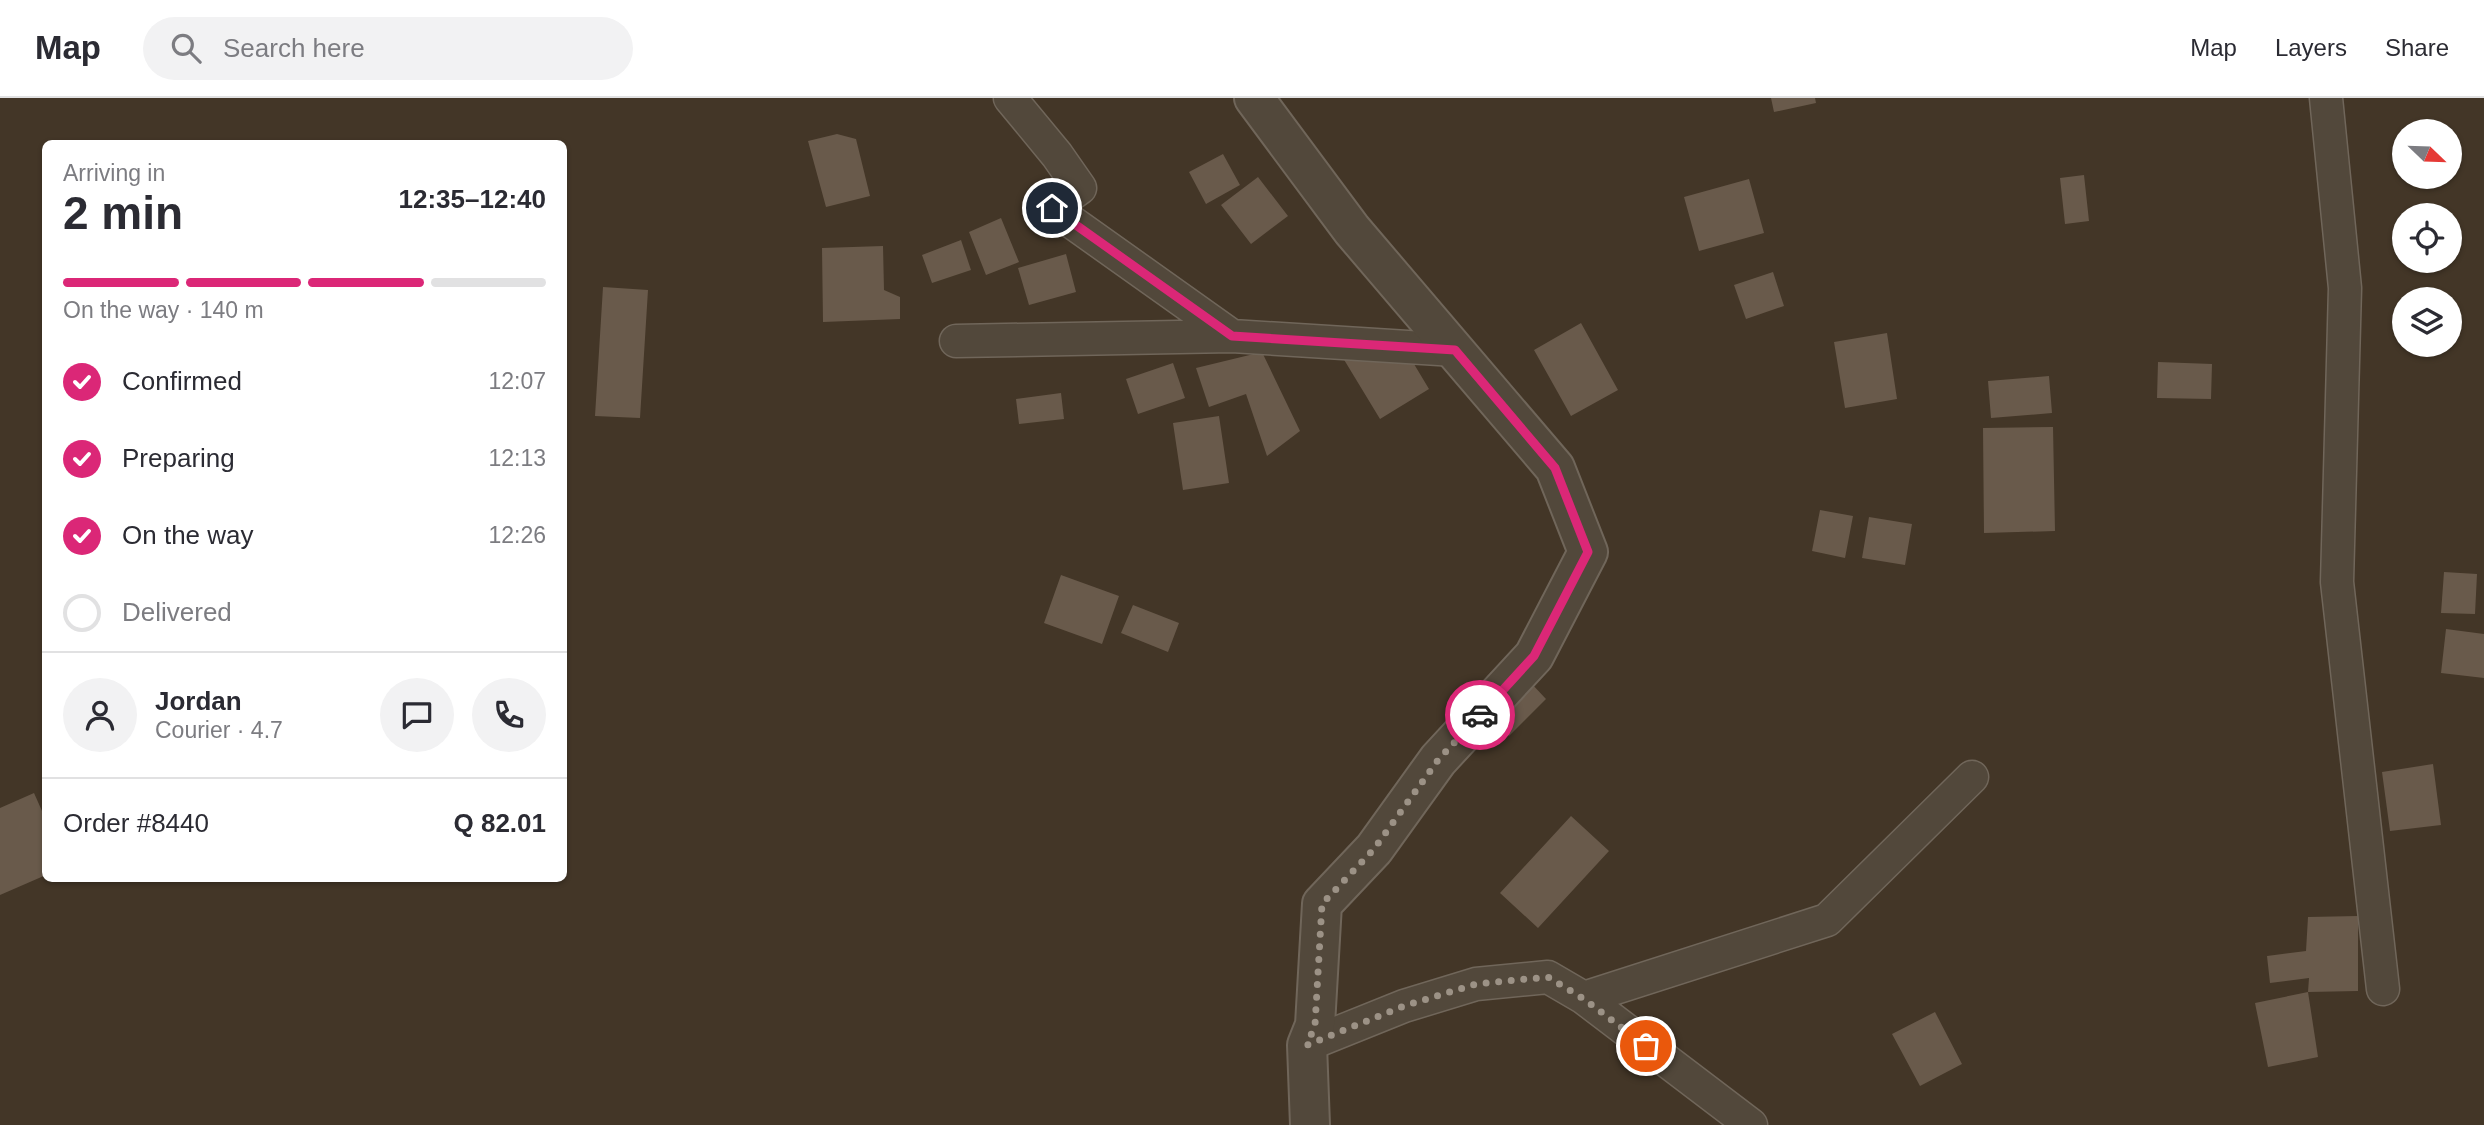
<!DOCTYPE html>
<html lang="en">
<head>
<meta charset="utf-8">
<style>
  :root { --surface:#fff; --page:#f2f2f3; --text:#2b2b33; --muted:#7c7c81; --line:#e1e1e2; --accent:#db2777 }
  body { margin:0; font-family:Helvetica,sans-serif; background:var(--page); color:var(--text); height:100vh; display:flex; flex-direction:column; font-size:26px; white-space:nowrap }
  * { box-sizing:border-box; margin:0 }
  p { font-size:23px; color:var(--muted) }
  .icon { flex:none; width:38px; height:38px; fill:none; stroke:currentColor; stroke-width:2; stroke-linecap:round; stroke-linejoin:round }
  .map { position:relative; flex:1; overflow:hidden }
  .side { position:absolute; left:42px; top:42px; width:525px; height:742px; display:flex; flex-direction:column; background:var(--surface); border-radius:10px; box-shadow:0 2px 5px #0004 }
  .side>* { flex:none }
  .needle { width:46px; rotate:113deg }
  .controls { position:absolute; left:2392px; top:21px; display:grid; gap:14px }
  .controls a { display:grid; place-items:center; width:70px; height:70px; border-radius:50%; background:var(--surface); box-shadow:0 2px 5px #0004; font-size:35px }
  .pin { position:absolute; display:grid; place-items:center; width:60px; height:60px; color:#fff; margin:-30px; border:4px solid #fff; border-radius:50%; box-shadow:0 2px 7px #0007 }
  .courier { position:absolute; display:grid; place-items:center; width:70px; height:70px; margin:-35px; border:5px solid #db2777; border-radius:50%; background:#fff; color:#222; box-shadow:0 2px 9px #0007 }
  .overview em { font-style:normal; font-weight:600 }
  .overview div { display:flex; flex-direction:column-reverse }
  .overview { display:flex; align-items:center; justify-content:space-between; height:119px; padding:0 21px }
  h1 { font-size:46px; font-weight:600; line-height:52px }
  .bar { display:grid; grid-template-columns:repeat(4,1fr); gap:10px 7px; align-content:center; height:84px; padding:0 21px }
  .bar i { height:9px; border-radius:5px; background:var(--line) }
  .bar .on { background:var(--accent) }
  .bar p { grid-column:span 4 }
  .line { display:flex; align-items:center; gap:18px; padding:0 21px; border-top:2px solid var(--line) }
  .line div { flex:1 }
  .round { display:grid; place-items:center; flex:none; width:74px; height:74px; border-radius:37px; background:var(--page) }
  ol { padding:0 21px; list-style:none }
  li { display:flex; align-items:center; gap:21px; height:77px }
  li p { margin-inline-start:auto }
  li .icon { padding:7px; border-radius:50%; background:var(--accent); color:#fff; stroke-width:4 }
  li:last-child { color:var(--muted) }
  li i { width:38px; height:38px; border:4px solid var(--line); border-radius:50% }
  header { display:flex; align-items:center; gap:42px; box-sizing:border-box; height:98px; padding:0 35px; background:var(--surface); border-bottom:2px solid var(--line) }
  header strong { font-size:33px }
  nav { display:flex; gap:38px; margin-inline-start:auto; font-size:24px }
  .search { width:490px; height:63px; background:var(--page); display:flex; align-items:center; gap:18px; box-sizing:border-box; padding:0 24px; border-radius:38px; color:var(--muted); font-size:26px }
  .map>svg:first-child { display:block }
  .building { fill:#695a4b }
  .lines { fill:none; stroke-linecap:round; stroke-linejoin:round }
  .minor-casing { stroke:#70665a; stroke-width:35 }
  .tertiary-casing { stroke:#70665a; stroke-width:42 }
  .minor { stroke:#52483b; stroke-width:32 }
  .tertiary { stroke:#52483b; stroke-width:38 }
  .done { stroke:#9c9286; stroke-width:7; stroke-dasharray:0 12.6 }
  .route { stroke:#db2777; stroke-width:9 }
</style>
</head>
<body>
<header>
<strong>Map</strong>
<div class="search"><svg class="icon" aria-label="search" viewBox="0 0 24 24"><circle cx="10" cy="10" r="6"/><path d="M15 15l6 6"/></svg>Search here</div>
<nav><a>Map</a><a>Layers</a><a>Share</a></nav>
</header>
<div class="map">
<svg width="2484" height="1027" viewBox="0 0 2484 1027">
  <rect width="100%" height="100%" fill="#433627"/>
  <path class="building" d="M1771 0H1815L1816 5 1774 14Z
    M837 36 856 41 870 98 826 109 808 43Z
    M1223 56 1240 87 1206 106 1189 74Z
    M2084 77 2089 123 2065 126 2060 80Z
    M1258 79 1288 118 1251 146 1221 107Z
    M1749 81 1764 135 1699 153 1684 99Z
    M1001 120 1019 164 986 177 969 134Z
    M961 142 971 172 932 185 922 157Z
    M883 148 884 192 900 199V221L823 224 822 150Z
    M1066 156 1076 194 1029 207 1018 170Z
    M1773 174 1784 208 1746 221 1734 187Z
    M603 189 648 192 640 320 595 318Z
    M1581 225 1618 292 1571 318 1534 252Z
    M1887 235 1897 301 1845 310 1834 244Z
    M1262 254 1300 333 1267 358 1246 296 1209 309 1196 270Z
    M1408 256 1429 291 1380 321 1343 260Z
    M2158 264 2212 266 2211 301 2157 300Z
    M1173 265 1185 300 1138 316 1126 281Z
    M2049 278 2052 315 1991 320 1988 283Z
    M1061 295 1064 321 1019 326 1016 301Z
    M1219 318 1229 385 1183 392 1173 325Z
    M2053 329 2055 433 1984 435 1983 330Z
    M1820 412 1853 418 1845 460 1812 453Z
    M1869 419 1912 426 1905 467 1862 460Z
    M2444 474 2477 476 2475 516 2441 515Z
    M1061 477 1119 498 1102 546 1044 525Z
    M1133 507 1179 525 1168 554 1121 535Z
    M2446 531 2484 536V580L2441 575Z
    M1530 584 1546 601 1509 638 1492 621Z
    M2433 666 2441 727 2390 733 2382 674Z
    M34 695 46 722V777L0 797V710Z
    M1571 718 1609 753 1538 830 1500 795Z
    M2358 818V893L2308 894 2318 959 2268 969 2255 905 2308 894 2309 880 2270 885 2267 858 2306 853 2308 819Z
    M1935 914 1962 966 1920 988 1892 936Z"/>
  <g class="lines">
    <defs>
      <path id="minor" d="M1010 0 1057 57 1080 90 1052 110 1232 238
        M2326 0 2345 190 2337 484 2383 891
        M956 243 1232 238 1455 252
        M1584 900 1751 1027
        M1307 947 1404 908 1476 886 1548 879 1584 900 1827 822 1972 679"/>
      <path id="tertiary" d="M1254 0 1352 132 1555 370 1588 454 1534 558 1438 662 1374 751 1322 806 1315 927 1307 947 1310 1027"/>
    </defs>
    <use href="#minor" class="minor-casing"/>
    <use href="#tertiary" class="tertiary-casing"/>
    <use href="#minor" class="minor"/>
    <use href="#tertiary" class="tertiary"/>
  </g>
  <g class="lines">
    <path class="done" d="M1480 617 1438 662 1374 751 1322 806 1315 927 1307 947 1404 908 1476 886 1548 879 1584 901 1646 948"/>
    <path class="route" d="M1052 110 1232 238 1455 252 1555 370 1588 454 1534 558 1480 617"/>
  </g>
</svg>
<div class="controls">
<a><svg class="needle" viewBox="-14 -14 28 28"><path d="M0-13l5 13h-10z" fill="#e53935"/><path d="M0 13l5-13h-10z" fill="#7c7c81"/></svg></a>
<a><svg class="icon" aria-label="locate" viewBox="0 0 24 24"><circle cx="12" cy="12" r="6"/><path d="M12 2v4M12 18v4M2 12h4M18 12h4"/></svg></a>
<a><svg class="icon" aria-label="layers" viewBox="0 0 24 24"><path d="M12 4l9 5-9 5-9-5zM3 14l9 5 9-5"/></svg></a>
</div>
<div class="pin" style="left:1646px;top:948px;background:#ea580c"><svg class="icon" aria-label="bag" viewBox="0 0 24 24"><path d="M5 8h14l-1 12H6zM9 8a3 3 0 0 1 6 0"/></svg></div>
<div class="pin" style="left:1052px;top:110px;background:#1f2937"><svg class="icon" aria-label="home" viewBox="0 0 24 24"><path d="M3 11l9-7 9 7M6 9v11h12V9"/></svg></div>
<div class="courier" style="left:1480px;top:617px"><svg class="icon" aria-label="car" viewBox="0 0 24 24"><path d="M5 17H2v-5l4-1 3-4h7l3 4 3 1v5h-3M9 17h6M6 11h13"/><circle cx="7" cy="17" r="2"/><circle cx="17" cy="17" r="2"/></svg></div>
<section class="side">
<div class="overview"><div><h1>2 min</h1><p>Arriving in</p></div><em>12:35–12:40</em></div>
<div class="bar"><i class="on"></i><i class="on"></i><i class="on"></i><i></i><p>On the way · 140 m</p></div>
<ol>
<li><svg class="icon" aria-label="check" viewBox="0 0 24 24"><path d="M5 12l5 5 9-10"/></svg>Confirmed<p>12:07</p></li>
<li><svg class="icon" aria-label="check" viewBox="0 0 24 24"><path d="M5 12l5 5 9-10"/></svg>Preparing<p>12:13</p></li>
<li><svg class="icon" aria-label="check" viewBox="0 0 24 24"><path d="M5 12l5 5 9-10"/></svg>On the way<p>12:26</p></li>
<li><i></i>Delivered</li>
</ol>
<div class="line" style="height:126px"><a class="round"><svg class="icon" aria-label="person" viewBox="0 0 24 24"><circle cx="12" cy="8" r="4"/><path d="M4 21q1-7 8-7t8 7"/></svg></a><div><b>Jordan</b><p>Courier · 4.7</p></div><a class="round"><svg class="icon" aria-label="chat" viewBox="0 0 24 24"><path d="M4 5h16v11H9l-5 4z"/></svg></a><a class="round"><svg class="icon" aria-label="phone" viewBox="0 0 24 24"><path d="M5 4h4l2 5-3 2q2 4 5 5l2-3 5 2v4C11 20 4 13 5 4z"/></svg></a></div>
<div class="line" style="height:91px"><div>Order #8440</div><b>Q 82.01</b></div>
</section>
</div>
</body>
</html>
